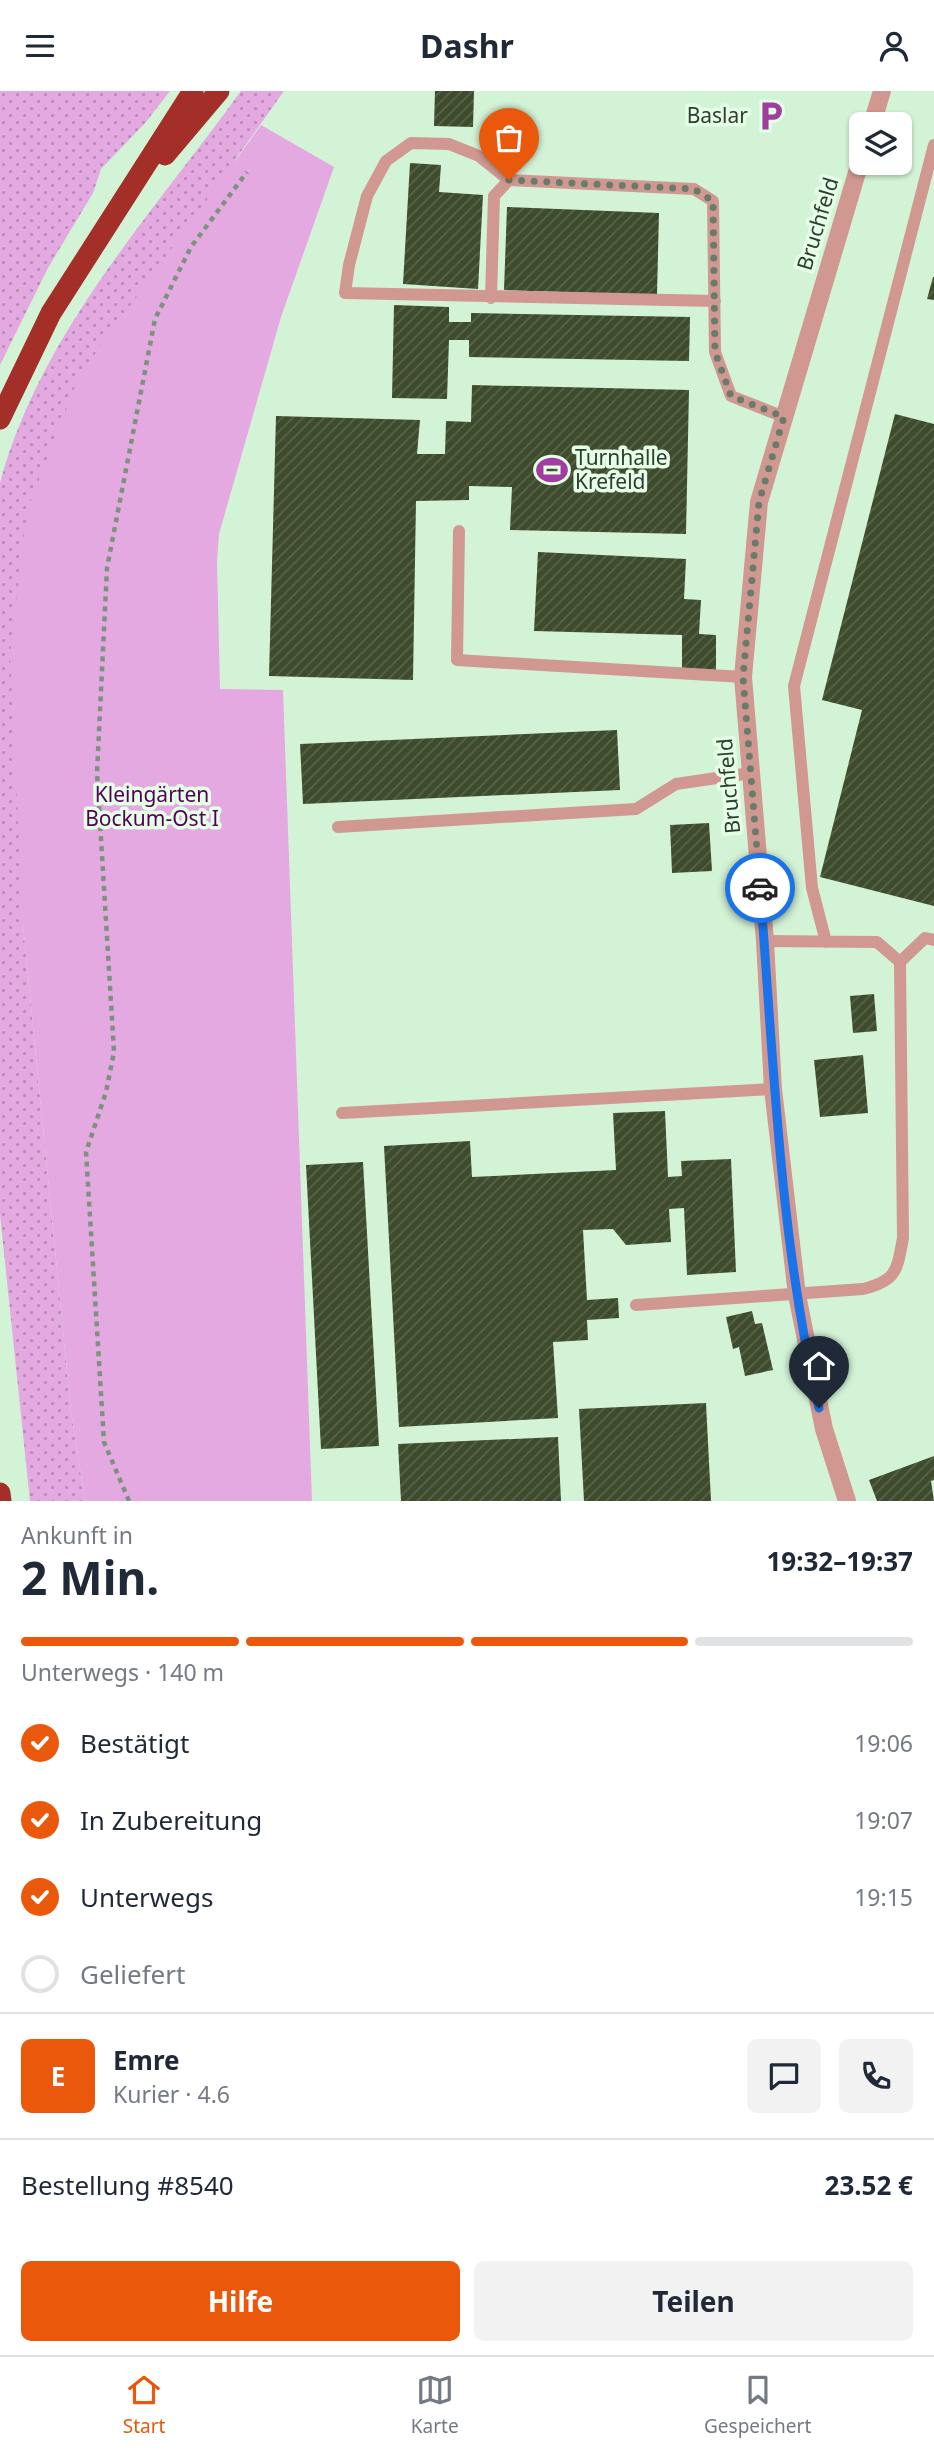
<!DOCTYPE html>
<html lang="de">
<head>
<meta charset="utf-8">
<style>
  :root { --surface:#fff; --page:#f2f2f3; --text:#1f2937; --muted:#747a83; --line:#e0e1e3; --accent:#ea580c }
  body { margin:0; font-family:"Noto Sans",sans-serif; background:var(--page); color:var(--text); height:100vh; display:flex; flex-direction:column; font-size:26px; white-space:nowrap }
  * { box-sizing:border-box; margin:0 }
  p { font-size:23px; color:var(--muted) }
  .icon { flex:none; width:38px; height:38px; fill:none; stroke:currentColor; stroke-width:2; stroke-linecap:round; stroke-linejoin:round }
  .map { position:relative; height:1410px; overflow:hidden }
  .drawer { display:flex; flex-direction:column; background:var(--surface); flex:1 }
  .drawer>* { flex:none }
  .controls { position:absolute; left:849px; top:21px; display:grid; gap:14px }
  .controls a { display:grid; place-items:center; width:63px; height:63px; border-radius:10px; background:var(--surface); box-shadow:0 2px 5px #0004; font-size:35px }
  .pin { position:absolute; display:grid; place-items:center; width:60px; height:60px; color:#fff; margin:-72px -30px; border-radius:50% 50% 50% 0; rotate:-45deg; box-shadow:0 0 7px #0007 }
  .pin .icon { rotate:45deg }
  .courier { position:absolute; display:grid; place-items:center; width:70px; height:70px; margin:-35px; border:5px solid #1a73e8; border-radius:50%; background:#fff; color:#222; box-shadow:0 2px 9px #0007 }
  .headline em { font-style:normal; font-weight:700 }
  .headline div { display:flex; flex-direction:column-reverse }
  .headline { display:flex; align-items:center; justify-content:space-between; height:119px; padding:0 21px }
  h1 { font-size:46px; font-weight:700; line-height:52px }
  .bar { display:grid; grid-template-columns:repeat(4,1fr); gap:10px 7px; align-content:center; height:84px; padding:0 21px }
  .bar i { height:9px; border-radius:5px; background:var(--line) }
  .bar .active { background:var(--accent) }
  .bar p { grid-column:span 4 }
  .line { display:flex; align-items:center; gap:18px; padding:0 21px; border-top:2px solid var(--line) }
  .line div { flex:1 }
  .round { display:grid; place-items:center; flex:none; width:74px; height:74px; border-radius:10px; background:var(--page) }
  ol { padding:0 21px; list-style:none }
  li { display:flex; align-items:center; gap:21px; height:77px }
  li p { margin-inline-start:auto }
  li .icon { padding:7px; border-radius:50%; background:var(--accent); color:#fff; stroke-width:4 }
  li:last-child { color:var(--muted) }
  li i { width:38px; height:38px; border:4px solid var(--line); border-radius:50% }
  .cta { display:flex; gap:14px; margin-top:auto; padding:14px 21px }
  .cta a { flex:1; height:80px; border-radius:10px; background:var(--accent); color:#fff; font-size:28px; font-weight:700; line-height:80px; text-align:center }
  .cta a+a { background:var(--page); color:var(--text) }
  header { display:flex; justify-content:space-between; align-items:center; height:91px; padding:0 21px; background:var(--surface); font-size:32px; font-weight:700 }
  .tabs { display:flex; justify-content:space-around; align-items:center; height:98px; border-top:2px solid var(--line); background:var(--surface); font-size:19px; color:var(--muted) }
  .tabs a { display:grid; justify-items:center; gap:4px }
  .tabs .active { color:var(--accent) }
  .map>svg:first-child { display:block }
  .grass { fill:url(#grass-dots) }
  .garden { fill:#e4a9e1 }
  .building { fill:url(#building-hatch) }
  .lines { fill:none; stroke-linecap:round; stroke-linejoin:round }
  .path { stroke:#7d927e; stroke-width:4.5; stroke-dasharray:5 5; stroke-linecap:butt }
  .lane { stroke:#d09890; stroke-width:12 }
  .street { stroke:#d09890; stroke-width:18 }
  .highway { stroke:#a32f28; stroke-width:21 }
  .done { stroke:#697c6b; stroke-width:7; stroke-dasharray:0 12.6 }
  .route { stroke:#1a73e8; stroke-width:9 }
  .labels { text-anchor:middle; stroke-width:7; stroke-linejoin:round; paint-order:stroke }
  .poi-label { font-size:21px; fill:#303c31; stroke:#e5ffe7; text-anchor:end }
  .street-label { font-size:21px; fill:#303c31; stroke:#e5ffe7 }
  .park-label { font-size:21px; fill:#550056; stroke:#e5ffe7 }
</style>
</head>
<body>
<header><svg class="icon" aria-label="menu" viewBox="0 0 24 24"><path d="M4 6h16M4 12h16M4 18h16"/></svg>Dashr<svg class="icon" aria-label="person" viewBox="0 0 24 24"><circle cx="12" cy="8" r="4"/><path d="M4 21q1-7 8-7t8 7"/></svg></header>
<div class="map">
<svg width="934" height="1410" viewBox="0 0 934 1410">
  <defs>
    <pattern id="grass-dots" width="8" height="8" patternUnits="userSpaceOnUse" patternTransform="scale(1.75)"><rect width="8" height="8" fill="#e4a9e1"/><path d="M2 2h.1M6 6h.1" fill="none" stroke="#b98bb7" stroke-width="1.8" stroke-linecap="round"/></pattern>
    <pattern id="building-hatch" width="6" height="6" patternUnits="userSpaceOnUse" patternTransform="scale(1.75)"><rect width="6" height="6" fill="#3e4c2d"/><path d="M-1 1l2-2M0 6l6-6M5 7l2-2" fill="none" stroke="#58644b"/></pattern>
  </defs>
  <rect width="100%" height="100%" fill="#d3f3d6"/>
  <path class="grass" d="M0 0H170L146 31 101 78 93 102 48 177 0 274Z
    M241 0H284L235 69 23 833 71 1321 85 1410H30L0 1124V392C40 243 152 123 241 0Z"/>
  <path class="garden" d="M261 34 334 76 281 226 219 443 217 470 220 598 283 599 312 1410H85L71 1321 23 833 10 563 27 420 79 285Z"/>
  <path class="building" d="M435 0H474L473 36 434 35Z
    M410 72 441 74 439 101 483 104 478 198 403 193Z
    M507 116 659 122 657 204 504 199Z
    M933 186H934V209L927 208Z
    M394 214 449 216V231H471V222L690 226 689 270 469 266V249H449L447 308 392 307Z
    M472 294 689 299 686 443 510 439 512 396 469 395V409L416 410 413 589 269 585 276 325 420 329 417 363H445L446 330 471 331Z
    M895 323 934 333V815L820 786 862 619 822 609Z
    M538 461 686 468 684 508 701 509 699 543 716 544V579H682V544L534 540Z
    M617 639 620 699 303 713 300 653Z
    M709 732 712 780 672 782 670 734Z
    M874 903 877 940 853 942 850 905Z
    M863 964 868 1022 820 1026 814 969Z
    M665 1020 668 1086 682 1085 681 1070 731 1068 736 1181 687 1184 684 1117 669 1118 671 1151 626 1154 613 1138 583 1139 587 1209 618 1207 619 1227 587 1229 588 1249 553 1251 558 1327 399 1336 384 1055 470 1050 472 1086 616 1079 613 1022Z
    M363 1071 379 1355 321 1358 306 1074Z
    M752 1220 755 1233 762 1232 773 1279 745 1285 739 1256 733 1258 726 1226Z
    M706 1312 711 1410H584L579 1318Z
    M558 1346 561 1410H401L398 1353Z
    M934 1365V1389L931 1390 934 1410H877L869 1389Z"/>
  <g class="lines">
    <path class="path" d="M129 1410 104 1351 86 1061 106 1001 114 961 97 682 107 477 155 228 191 156 247 81"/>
    <path class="lane" d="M491 207 494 105 509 89
      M715 210 345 202 349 174 367 105 386 70 411 52 449 53 479 65 509 89 694 98 713 110 715 261 731 305 784 326
      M459 440 457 569 743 586
      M338 736 636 718 676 693 751 682
      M826 851 812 797 794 595 934 54
      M900 871 925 847 934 849
      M342 1022 773 998
      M636 1214 863 1198C897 1190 897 1179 903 1147L900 871 877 851 765 850"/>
    <path class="street" d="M872 33 882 0
      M847 1410 824 1338 797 1204 773 998 765 850 743 586 759 411 861 68"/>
    <path class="highway" d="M165 64 219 0
      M0 328 51 222 193 0
      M0 1402 1 1410"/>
  </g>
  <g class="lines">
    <path class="done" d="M509 89 694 98 713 110 715 261 731 305 784 326 759 411 743 586 760 797"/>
    <path class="route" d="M760 797C774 971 779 1147 819 1317"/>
  </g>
  <defs>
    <symbol id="parking-bare" viewBox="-9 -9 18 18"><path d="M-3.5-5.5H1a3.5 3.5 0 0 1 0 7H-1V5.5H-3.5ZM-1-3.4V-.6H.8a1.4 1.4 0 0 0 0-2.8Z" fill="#a13ca1" stroke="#e5ffe7" stroke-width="2.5" paint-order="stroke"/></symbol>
    <symbol id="stadium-bare" viewBox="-9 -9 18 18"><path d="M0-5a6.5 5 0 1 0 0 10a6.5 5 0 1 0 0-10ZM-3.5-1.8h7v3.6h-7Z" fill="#a13ca1" stroke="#e5ffe7" stroke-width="2.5" paint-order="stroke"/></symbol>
  </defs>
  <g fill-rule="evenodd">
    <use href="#parking-bare" x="749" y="3" width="44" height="44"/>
    <use href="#stadium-bare" x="530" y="357" width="44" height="44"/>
  </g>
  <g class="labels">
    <g class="poi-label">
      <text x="748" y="32">Baslar</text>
      <text x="575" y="374" text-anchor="start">Turnhalle<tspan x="575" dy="24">Krefeld</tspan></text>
    </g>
    <g class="street-label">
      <text transform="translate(818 133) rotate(-73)" y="7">Bruchfeld</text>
      <text transform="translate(729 695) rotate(-95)" y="7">Bruchfeld</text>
    </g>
    <g class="park-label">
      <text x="152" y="711">Kleingärten<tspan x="152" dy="24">Bockum-Ost I</tspan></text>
    </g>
  </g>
</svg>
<div class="controls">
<a><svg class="icon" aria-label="layers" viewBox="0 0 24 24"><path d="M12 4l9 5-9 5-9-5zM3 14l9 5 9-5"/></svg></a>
</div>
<div class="pin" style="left:509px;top:89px;background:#ea580c"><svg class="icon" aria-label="bag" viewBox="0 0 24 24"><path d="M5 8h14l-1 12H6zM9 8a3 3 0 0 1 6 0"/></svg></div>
<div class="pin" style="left:819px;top:1317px;background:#1f2937"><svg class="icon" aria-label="home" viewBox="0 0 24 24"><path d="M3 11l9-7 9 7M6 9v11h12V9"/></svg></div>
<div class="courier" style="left:760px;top:797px"><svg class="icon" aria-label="car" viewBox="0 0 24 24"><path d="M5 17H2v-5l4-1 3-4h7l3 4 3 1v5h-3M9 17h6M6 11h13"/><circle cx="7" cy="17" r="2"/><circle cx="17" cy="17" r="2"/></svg></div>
</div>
<section class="drawer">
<div class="headline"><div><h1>2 Min.</h1><p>Ankunft in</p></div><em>19:32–19:37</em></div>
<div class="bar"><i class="active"></i><i class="active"></i><i class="active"></i><i></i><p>Unterwegs · 140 m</p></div>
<ol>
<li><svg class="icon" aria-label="check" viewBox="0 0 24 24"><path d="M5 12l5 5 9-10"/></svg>Bestätigt<p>19:06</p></li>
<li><svg class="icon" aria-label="check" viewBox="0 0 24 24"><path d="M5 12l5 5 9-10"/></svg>In Zubereitung<p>19:07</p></li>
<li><svg class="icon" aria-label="check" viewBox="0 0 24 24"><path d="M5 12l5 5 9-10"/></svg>Unterwegs<p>19:15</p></li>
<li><i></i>Geliefert</li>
</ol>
<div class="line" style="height:126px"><b class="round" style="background:var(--accent);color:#fff">E</b><div><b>Emre</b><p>Kurier · 4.6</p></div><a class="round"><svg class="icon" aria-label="chat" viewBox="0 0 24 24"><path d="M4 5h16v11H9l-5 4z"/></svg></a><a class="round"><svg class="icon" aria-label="phone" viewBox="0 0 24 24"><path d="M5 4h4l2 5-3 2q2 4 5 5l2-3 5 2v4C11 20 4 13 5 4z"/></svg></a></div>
<div class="line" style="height:91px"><div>Bestellung #8540</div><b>23.52 €</b></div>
<div class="cta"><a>Hilfe</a><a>Teilen</a></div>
</section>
<nav class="tabs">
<a class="active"><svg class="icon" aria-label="home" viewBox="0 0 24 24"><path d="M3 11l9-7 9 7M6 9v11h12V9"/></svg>Start</a>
<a><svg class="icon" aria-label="map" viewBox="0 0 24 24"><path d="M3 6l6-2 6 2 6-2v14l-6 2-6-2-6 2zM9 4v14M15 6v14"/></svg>Karte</a>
<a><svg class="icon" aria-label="saved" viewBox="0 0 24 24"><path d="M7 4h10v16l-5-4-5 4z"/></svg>Gespeichert</a>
</nav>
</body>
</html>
